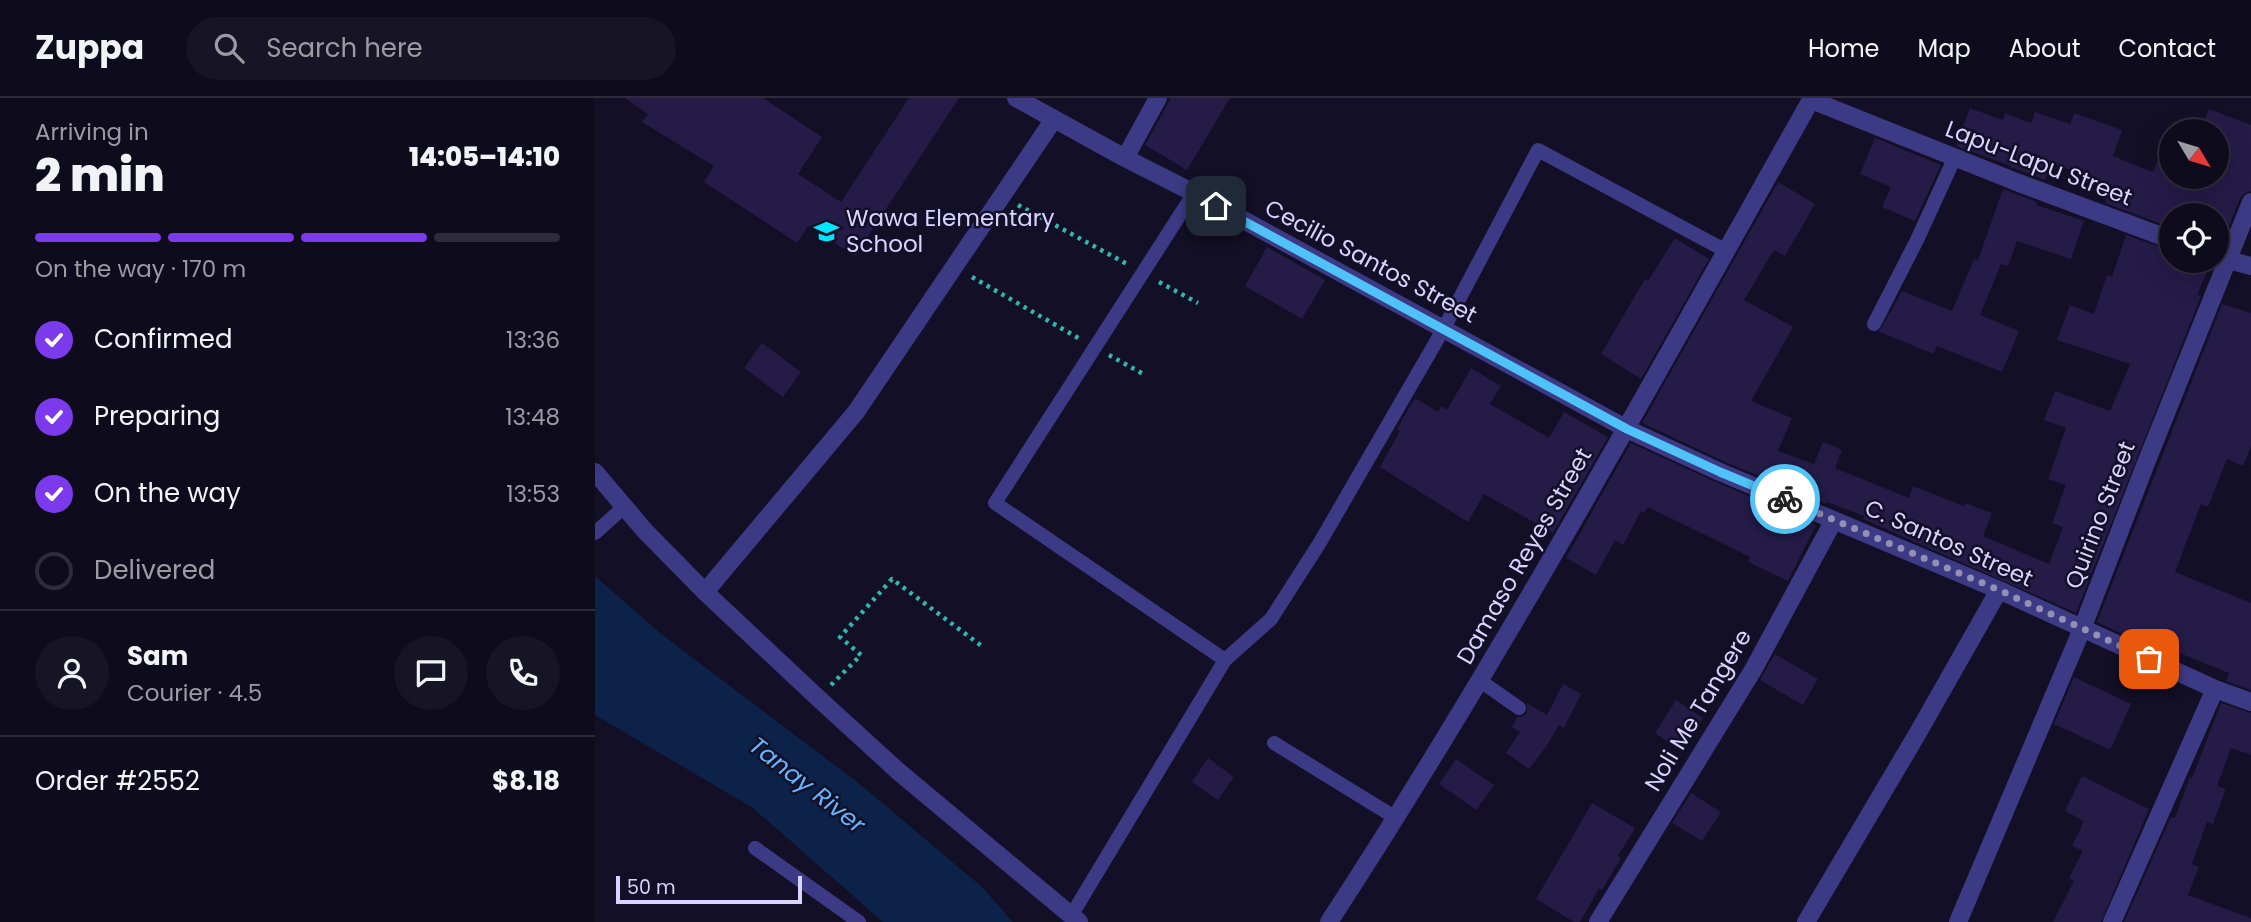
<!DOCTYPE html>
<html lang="en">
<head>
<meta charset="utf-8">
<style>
  :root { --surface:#0e0b1c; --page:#171425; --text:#f1f3f6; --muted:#9b9ba3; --line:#2e2b3b; --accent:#7c3aed }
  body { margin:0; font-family:Poppins,sans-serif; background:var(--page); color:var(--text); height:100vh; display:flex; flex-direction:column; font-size:26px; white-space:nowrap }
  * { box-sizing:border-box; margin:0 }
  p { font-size:23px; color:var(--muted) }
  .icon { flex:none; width:38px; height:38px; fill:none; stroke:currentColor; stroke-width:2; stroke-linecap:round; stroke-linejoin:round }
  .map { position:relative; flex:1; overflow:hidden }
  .side { display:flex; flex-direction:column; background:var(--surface); width:595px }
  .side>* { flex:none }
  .needle { width:46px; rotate:128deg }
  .controls { position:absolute; left:1564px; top:21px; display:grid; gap:14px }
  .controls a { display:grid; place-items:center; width:70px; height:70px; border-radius:50%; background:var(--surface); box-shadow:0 7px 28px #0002,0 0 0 2px var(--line); font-size:35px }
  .scale { position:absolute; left:21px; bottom:18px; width:186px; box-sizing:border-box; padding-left:7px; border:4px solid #d9d4ff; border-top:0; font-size:19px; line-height:24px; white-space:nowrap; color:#d9d4ff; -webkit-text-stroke:5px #130f26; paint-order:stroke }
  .pin { position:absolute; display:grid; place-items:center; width:60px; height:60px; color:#fff; margin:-30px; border-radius:14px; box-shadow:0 4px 10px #0006 }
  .courier { position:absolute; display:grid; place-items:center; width:70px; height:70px; margin:-35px; border:5px solid #4fc3f7; border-radius:50%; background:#fff; color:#222; box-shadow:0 2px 9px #0007 }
  .head em { font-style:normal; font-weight:800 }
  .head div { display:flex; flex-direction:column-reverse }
  .head { display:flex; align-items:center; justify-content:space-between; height:119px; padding:0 35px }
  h1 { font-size:46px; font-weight:800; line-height:52px }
  .bar { display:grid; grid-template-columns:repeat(4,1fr); gap:10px 7px; align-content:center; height:84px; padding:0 35px }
  .bar i { height:9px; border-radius:5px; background:var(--line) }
  .bar .selected { background:var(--accent) }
  .bar p { grid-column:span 4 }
  .line { display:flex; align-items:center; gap:18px; padding:0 35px; border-top:2px solid var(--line) }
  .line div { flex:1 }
  .round { display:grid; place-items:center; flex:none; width:74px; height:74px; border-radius:37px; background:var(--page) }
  ol { padding:0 35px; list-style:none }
  li { display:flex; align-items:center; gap:21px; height:77px }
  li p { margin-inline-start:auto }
  li .icon { padding:7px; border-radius:50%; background:var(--accent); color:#fff; stroke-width:4 }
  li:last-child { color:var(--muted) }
  li i { width:38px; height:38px; border:4px solid var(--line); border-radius:50% }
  header { display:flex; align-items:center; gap:42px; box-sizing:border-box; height:98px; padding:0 35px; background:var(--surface); border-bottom:2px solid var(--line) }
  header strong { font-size:33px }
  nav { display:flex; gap:38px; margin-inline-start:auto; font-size:24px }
  .search { width:490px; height:63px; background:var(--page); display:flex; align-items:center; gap:18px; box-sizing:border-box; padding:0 24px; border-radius:38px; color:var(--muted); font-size:26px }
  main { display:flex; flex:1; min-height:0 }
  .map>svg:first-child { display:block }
  .water { fill:#0c2248 }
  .building { fill:#241b47 }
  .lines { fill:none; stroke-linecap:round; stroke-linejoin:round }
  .path { stroke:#2fb8b0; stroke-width:4.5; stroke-dasharray:3.5 5; stroke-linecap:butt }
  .lane { stroke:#3d3a85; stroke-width:14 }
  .street { stroke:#3d3a85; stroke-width:18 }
  .done { stroke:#948fb3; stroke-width:7; stroke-dasharray:0 12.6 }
  .route { stroke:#4fc3f7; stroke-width:9 }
  .labels { text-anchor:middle; stroke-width:5; stroke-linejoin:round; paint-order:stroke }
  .street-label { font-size:23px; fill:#d9d4ff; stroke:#130f26 }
  .poi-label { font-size:23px; fill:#d9d4ff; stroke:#130f26; text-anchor:start }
  .water-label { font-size:24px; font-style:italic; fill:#62b6ff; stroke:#130f26 }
</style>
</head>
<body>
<header>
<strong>Zuppa</strong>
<div class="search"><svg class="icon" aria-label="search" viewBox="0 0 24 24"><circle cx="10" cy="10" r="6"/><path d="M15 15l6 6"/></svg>Search here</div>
<nav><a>Home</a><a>Map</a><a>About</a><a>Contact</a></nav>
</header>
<main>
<section class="side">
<div class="head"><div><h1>2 min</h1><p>Arriving in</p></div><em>14:05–14:10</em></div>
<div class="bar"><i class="selected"></i><i class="selected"></i><i class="selected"></i><i></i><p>On the way · 170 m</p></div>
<ol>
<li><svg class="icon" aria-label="check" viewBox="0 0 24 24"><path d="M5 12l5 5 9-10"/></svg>Confirmed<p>13:36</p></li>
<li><svg class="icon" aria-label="check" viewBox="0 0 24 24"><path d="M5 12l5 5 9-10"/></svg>Preparing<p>13:48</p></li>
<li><svg class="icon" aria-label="check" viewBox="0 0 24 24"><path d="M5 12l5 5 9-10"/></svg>On the way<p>13:53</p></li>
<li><i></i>Delivered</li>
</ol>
<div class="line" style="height:126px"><a class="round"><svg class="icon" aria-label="person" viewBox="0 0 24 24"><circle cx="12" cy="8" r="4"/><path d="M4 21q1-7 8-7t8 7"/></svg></a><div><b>Sam</b><p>Courier · 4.5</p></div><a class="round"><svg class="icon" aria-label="chat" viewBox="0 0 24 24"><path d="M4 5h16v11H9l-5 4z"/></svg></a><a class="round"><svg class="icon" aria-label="phone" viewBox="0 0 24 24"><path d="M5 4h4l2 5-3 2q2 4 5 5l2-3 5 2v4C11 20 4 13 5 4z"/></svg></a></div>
<div class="line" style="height:91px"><div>Order #2552</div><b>$8.18</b></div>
</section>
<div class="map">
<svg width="1656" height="824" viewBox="0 0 1656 824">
  <rect width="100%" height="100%" fill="#130f26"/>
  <path class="water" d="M0 478 65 535 266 687 387 789 418 824H288L158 710 0 617Z"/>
  <path class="building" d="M30 0H168L227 39 203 76 246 104 314 0H364L260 158 213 128 202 145 109 84 119 68 47 24 53 16Z
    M576 0H635L592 72 550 47Z
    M1375 10 1408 22 1410 15 1436 25 1440 14 1475 26 1479 15 1527 32 1518 58 1558 74 1577 29V79H1622V33H1605L1614 11 1656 27V93L1650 95 1645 100 1628 144 1622 143V117H1577V130L1510 105 1517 87 1456 65 1450 82 1416 69V68L1361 48Z
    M1280 40 1346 67 1320 123 1287 109 1296 89 1265 76Z
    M1183 84 1220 106 1190 158 1179 152 1149 202 1198 229 1156 303 1197 320 1183 353 1219 366 1228 344 1247 352 1240 370 1314 400 1318 388 1369 408 1370 405 1397 415 1388 438 1454 466 1468 429 1457 425 1471 387 1453 381 1471 330 1449 322 1460 293 1515 313 1535 266 1462 242 1475 207 1499 216 1512 177 1517 179 1531 137 1577 153V163H1599L1614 169 1602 197 1606 198 1481 515 1268 421 1269 418 1232 404 1231 406 1130 364 1047 325Z
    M1408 91 1442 104 1441 107 1489 123 1476 161 1422 143 1413 168 1406 166 1385 217 1424 233 1407 274 1342 248 1339 256 1284 234 1307 193 1357 213 1379 161 1383 162Z
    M1080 140 1114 161 1046 281 1006 256 1050 181 1053 183Z
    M672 149 730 182 707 221 650 188Z
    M1627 206 1656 215V348L1648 368 1632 361 1613 409 1606 406 1580 474 1656 505V592L1631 583 1634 575 1629 573 1550 541 1548 546 1502 524Z
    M167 245 206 274 188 299 149 270Z
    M876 270 906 288 895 306 954 340 969 314 1013 339 958 435 889 396 873 424 785 369 805 333 802 331 820 300 843 314 846 308 852 312Z
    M1036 345 1121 384 1221 427 1193 483 1153 464 1155 459 1053 409 1049 415 1046 413 1028 447 1020 442 1001 477 971 460Z
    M1180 556 1223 581 1208 607 1165 582Z
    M1479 579 1536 606 1515 652 1459 626Z
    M968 586 986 596 969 630 964 627 951 649 934 671 911 655 925 634 917 629 922 619H927L932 615V605L952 617Z
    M1081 602 1108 620 1087 653 1060 635Z
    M1626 605 1656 615V657L1636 650 1622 688 1631 691 1618 726 1612 724 1597 766 1604 769 1593 797 1656 820V824H1529L1575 721 1577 719 1580 720 1595 679 1597 680Z
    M613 660 639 679 623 702 597 684Z
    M861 661 899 687 881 712 844 686Z
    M1487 678 1554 711 1506 824H1458L1479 783 1474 780 1488 753 1477 748 1489 723 1470 713Z
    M1096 695 1126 714 1107 743 1077 725Z
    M997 705 1040 730 1023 758 1026 760 1007 792 1004 790 985 824H979L941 801Z"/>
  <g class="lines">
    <path class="path" d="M423 107 532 166
      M377 179 485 241
      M564 184 603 205
      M514 257 550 277
      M236 587 266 557 245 539 297 481 388 549"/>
    <path class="lane" d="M599 95 400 405 630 562
      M1279 226 1322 142 1360 59
      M0 435 29 409
      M884 582 924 610
      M679 645 801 720
      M160 750 264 824
      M476 818 630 562 676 521 724 446 849 230 943 52 1131 153"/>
    <path class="street" d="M421 0 530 60 599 95 1032 331 1125 374 1404 492 1620 591 1656 604
      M1216 2 1424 85 1577 142
      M530 60 563 0
      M1622 159 1656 168
      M0 374 50 433 110 494 223 600 304 674 484 824
      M110 494 261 314 459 21
      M734 824C908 557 1061 277 1217 0
      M1003 824 1158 572 1239 422
      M1211 824 1324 633 1404 492
      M1363 824 1487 531 1551 365 1656 104
      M1517 824 1620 591"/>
  </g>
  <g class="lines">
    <path class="done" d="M1190 401 1404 492 1554 561"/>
    <path class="route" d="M621 108 1032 331 1125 374 1190 401"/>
  </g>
  <defs>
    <symbol id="school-bare" viewBox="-9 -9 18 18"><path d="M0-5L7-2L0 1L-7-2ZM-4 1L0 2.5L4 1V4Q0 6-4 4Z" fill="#00e5ff" stroke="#130f26" stroke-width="2.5" paint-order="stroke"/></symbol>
  </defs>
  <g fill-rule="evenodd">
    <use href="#school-bare" x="214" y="116" width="35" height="35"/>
  </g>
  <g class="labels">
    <g class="street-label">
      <text transform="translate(1444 65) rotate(21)" y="8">Lapu-Lapu Street</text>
      <text transform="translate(776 163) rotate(28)" y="8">Cecilio Santos Street</text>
      <text transform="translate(1505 417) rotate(-69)" y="8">Quirino Street</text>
      <text transform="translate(1354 445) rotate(24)" y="8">C. Santos Street</text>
      <text transform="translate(929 458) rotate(-60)" y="8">Damaso Reyes Street</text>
      <text transform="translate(1103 612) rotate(-59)" y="8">Noli Me Tangere</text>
    </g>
    <g class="poi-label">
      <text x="251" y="128">Wawa Elementary<tspan x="251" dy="26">School</tspan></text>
    </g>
    <g class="water-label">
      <text transform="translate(212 687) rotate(38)" y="8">Tanay River</text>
    </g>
  </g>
</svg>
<div class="controls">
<a><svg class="needle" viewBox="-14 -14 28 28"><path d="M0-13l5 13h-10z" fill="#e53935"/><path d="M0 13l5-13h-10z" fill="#9b9ba3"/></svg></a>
<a><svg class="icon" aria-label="locate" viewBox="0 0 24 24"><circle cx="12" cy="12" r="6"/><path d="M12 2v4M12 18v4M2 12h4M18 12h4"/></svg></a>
</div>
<div class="scale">50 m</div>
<div class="pin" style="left:1554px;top:561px;background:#ea580c"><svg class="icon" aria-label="bag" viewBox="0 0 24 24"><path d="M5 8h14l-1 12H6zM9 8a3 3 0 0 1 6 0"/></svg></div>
<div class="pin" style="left:621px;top:108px;background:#1f2937"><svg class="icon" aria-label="home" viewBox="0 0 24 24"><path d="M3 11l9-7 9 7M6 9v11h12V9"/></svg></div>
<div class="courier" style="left:1190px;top:401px"><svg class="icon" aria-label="bike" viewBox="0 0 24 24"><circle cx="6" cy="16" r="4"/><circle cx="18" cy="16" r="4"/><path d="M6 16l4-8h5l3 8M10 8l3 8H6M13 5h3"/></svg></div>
</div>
</main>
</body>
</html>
